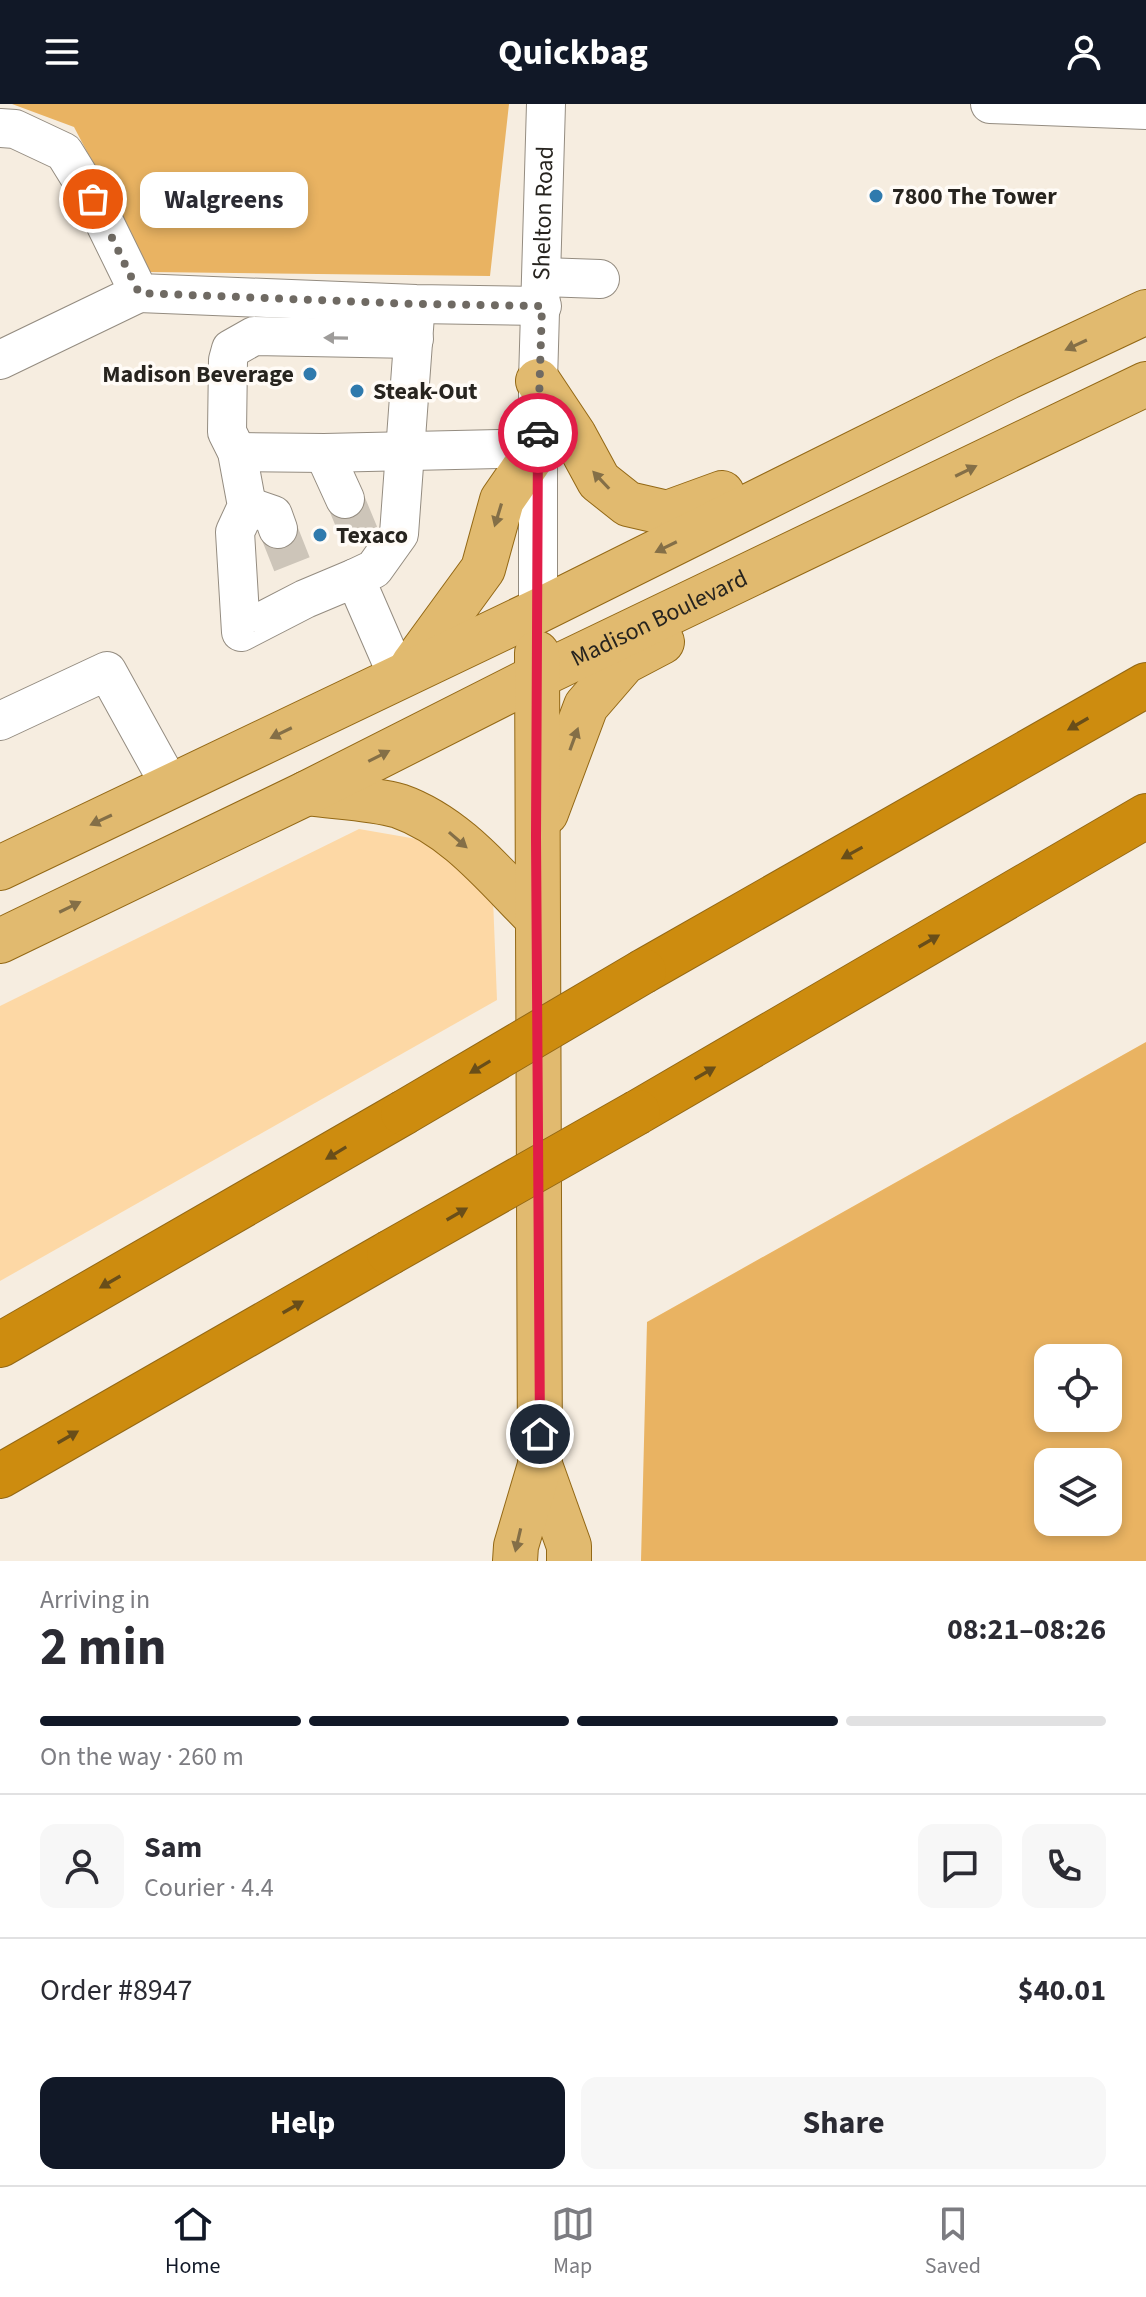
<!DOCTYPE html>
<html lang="en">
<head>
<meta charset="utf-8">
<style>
  :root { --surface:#fff; --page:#f7f7f7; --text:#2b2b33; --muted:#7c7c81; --line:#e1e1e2; --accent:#111827 }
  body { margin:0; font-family:"Source Sans 3",sans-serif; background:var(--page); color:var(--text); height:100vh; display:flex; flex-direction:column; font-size:30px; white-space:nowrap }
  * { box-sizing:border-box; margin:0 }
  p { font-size:26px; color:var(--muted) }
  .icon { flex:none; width:44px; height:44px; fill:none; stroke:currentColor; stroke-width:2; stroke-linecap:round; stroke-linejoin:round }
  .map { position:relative; height:1457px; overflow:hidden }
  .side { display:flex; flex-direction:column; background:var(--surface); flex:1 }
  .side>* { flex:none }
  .controls { position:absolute; left:1034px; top:1240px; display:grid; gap:16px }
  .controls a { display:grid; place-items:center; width:88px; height:88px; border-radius:16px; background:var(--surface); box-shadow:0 4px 12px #0003; font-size:40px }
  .pin { position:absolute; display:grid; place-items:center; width:68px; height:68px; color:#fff; margin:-34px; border:4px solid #fff; border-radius:50%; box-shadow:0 2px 8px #0007 }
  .courier { position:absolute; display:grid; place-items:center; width:80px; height:80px; margin:-40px; border:6px solid #e11d48; border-radius:50%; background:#fff; color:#222; box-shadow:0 2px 10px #0007 }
  .bubble { position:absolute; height:56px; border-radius:16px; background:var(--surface); box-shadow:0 4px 12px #0003; font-size:26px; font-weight:700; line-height:56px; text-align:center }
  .overview em { font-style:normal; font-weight:700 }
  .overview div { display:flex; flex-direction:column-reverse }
  .overview { display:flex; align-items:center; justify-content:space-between; height:136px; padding:0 40px }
  h1 { font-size:52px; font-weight:700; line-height:60px }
  .bar { display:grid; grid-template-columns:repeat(4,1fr); gap:12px 8px; align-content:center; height:96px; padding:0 40px }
  .bar i { height:10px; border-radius:6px; background:var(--line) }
  .bar .selected { background:var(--accent) }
  .bar p { grid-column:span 4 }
  .line { display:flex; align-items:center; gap:20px; padding:0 40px; border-top:2px solid var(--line) }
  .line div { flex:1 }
  .round { display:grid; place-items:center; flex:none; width:84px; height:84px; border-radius:16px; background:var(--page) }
  .primary-button { display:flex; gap:16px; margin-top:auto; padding:16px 40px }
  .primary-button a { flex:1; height:92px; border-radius:16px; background:var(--accent); color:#fff; font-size:32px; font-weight:700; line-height:92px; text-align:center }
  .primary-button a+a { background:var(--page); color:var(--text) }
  header { display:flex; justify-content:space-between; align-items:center; height:104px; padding:0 40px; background:var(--accent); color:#fff; font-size:36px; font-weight:700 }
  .tabs { display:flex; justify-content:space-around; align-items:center; height:112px; border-top:2px solid var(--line); background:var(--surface); font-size:22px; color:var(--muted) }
  .tabs a { display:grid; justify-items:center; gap:4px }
  .tabs .selected { color:var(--accent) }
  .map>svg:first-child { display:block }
  .green { fill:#fdd8a5 }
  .forest { fill:#e9b362; fill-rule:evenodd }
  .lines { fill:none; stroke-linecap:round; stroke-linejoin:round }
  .minor-tunnel { stroke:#cdc5b9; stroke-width:38; stroke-dasharray:38 19; stroke-linecap:butt }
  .minor-casing { stroke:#948c80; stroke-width:40 }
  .major-casing { stroke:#936815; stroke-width:46 }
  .highway-casing { stroke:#936815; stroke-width:46 }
  .minor { stroke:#fff; stroke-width:38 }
  .major { stroke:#e1ba6f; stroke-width:44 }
  .highway { stroke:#cd8c0f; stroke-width:44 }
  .highway-bridge-casing { stroke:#936815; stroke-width:46; stroke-linecap:butt }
  .highway-bridge { stroke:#cd8c0f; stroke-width:44 }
  .oneway { fill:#9e9c9a }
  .oneway2 { fill:#846f47 }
  .oneway3 { fill:#694e19 }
  .done { stroke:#6f6a63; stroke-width:8; stroke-dasharray:0 14.4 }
  .route { stroke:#e11d48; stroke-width:10 }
  .poi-dot { fill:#2f7aad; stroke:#fffbf6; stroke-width:3 }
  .labels { text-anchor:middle; stroke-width:7; stroke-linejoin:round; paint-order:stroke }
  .poi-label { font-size:24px; font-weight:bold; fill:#27241f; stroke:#fffbf6; text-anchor:start }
  .street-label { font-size:24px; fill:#27241f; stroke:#fffbf6 }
</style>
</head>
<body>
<header><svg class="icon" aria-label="menu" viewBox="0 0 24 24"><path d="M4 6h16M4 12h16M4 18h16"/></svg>Quickbag<svg class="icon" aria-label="person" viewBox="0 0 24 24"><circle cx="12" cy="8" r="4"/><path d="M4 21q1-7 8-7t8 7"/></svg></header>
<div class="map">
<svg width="1146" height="1457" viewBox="0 0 1146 1457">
  <rect width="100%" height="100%" fill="#f6ede0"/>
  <path class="green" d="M359 725 440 739 492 769 497 896 0 1177V902Z"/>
  <path class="forest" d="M12 0H509L490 172 150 168 74 23Z
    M1146 938V1457H641L647 1218ZM1048 1254H1108V1314H1048ZM1048 1358H1108V1418H1048Z"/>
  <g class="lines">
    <path class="minor-tunnel" d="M345 395 362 436
      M278 425 295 468"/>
    <defs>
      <g id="minor">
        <path d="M990 0 1146 6"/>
        <path d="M0 24 15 25 64 48 93 95 139 189 416 200 542 202"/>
        <path d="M543 173 600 175"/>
        <path d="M0 256 139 189"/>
        <path d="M237 348 324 349 538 344"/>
        <path d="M324 349 345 395"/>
        <path d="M247 402 273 411 278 425"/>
        <path d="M355 474 374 465 399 430 415 211"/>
        <path id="s1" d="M538 507V277L546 0"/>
        <path d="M398 573 355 474 305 495 241 528 235 428 247 402 237 348 227 328 228 256 231 245 254 232 414 235"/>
        <path d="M0 617 107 567 171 683"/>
      </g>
      <g id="major">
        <path d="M538 277 574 331 599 377 628 400 667 409 722 389"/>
        <path d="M413 561 483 465 502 396 538 344"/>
        <path d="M307 689C335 693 372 694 399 702 456 722 495 772 537 814"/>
        <path d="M546 709 586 602 624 558 662 538"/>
        <path d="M0 764 538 507 1006 274 1146 208"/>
        <path id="s2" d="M0 837 307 689 536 573 1146 280"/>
        <path d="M540 1361 569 1442V1457"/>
        <path d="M515 1457 516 1442 540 1361 537 549"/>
      </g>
      <path id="highway" d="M644 867 1146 581
        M638 1008 1146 712
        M0 1241 403 1009
        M0 1372 389 1149"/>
    </defs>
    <use href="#minor" class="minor-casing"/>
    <use href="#major" class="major-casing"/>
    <use href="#highway" class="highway-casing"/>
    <use href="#minor" class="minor"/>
    <use href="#major" class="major"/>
    <use href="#highway" class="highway"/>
    <defs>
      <path id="highway-bridge" d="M403 1009 644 867
        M389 1149 638 1008"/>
    </defs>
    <use href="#highway-bridge" class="highway-bridge-casing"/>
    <use href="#highway-bridge" class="highway-bridge"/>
  </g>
  <defs><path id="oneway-solid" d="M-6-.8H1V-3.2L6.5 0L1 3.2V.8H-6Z" transform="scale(2)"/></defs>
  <use class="oneway" href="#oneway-solid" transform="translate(336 234) rotate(-179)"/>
  <g class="oneway2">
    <use href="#oneway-solid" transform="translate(1076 241) rotate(155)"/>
    <use href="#oneway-solid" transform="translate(966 367) rotate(-26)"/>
    <use href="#oneway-solid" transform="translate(601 376) rotate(-133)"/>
    <use href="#oneway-solid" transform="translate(498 411) rotate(107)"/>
    <use href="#oneway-solid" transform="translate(666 443) rotate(154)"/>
    <use href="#oneway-solid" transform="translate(281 629) rotate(154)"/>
    <use href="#oneway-solid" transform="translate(574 635) rotate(-70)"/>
    <use href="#oneway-solid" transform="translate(379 652) rotate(-27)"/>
    <use href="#oneway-solid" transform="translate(101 716) rotate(155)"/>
    <use href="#oneway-solid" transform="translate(458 736) rotate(41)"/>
    <use href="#oneway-solid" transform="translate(70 803) rotate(-26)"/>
    <use href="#oneway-solid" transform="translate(518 1436) rotate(103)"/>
  </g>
  <g class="oneway3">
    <use href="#oneway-solid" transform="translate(1078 620) rotate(150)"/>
    <use href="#oneway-solid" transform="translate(852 749) rotate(151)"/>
    <use href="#oneway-solid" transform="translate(929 837) rotate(-30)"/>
    <use href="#oneway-solid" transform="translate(480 963) rotate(149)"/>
    <use href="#oneway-solid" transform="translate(705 969) rotate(-30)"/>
    <use href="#oneway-solid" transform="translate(336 1049) rotate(149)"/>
    <use href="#oneway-solid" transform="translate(457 1110) rotate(-30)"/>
    <use href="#oneway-solid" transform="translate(110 1178) rotate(150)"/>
    <use href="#oneway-solid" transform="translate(293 1203) rotate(-30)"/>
    <use href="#oneway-solid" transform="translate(68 1333) rotate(-30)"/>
  </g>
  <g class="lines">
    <path class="done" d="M93 95 139 189 416 200 542 202 538 329"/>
    <path class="route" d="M538 329 536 733 540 1330"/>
  </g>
  <g class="poi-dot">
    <circle cx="876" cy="92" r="8"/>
    <circle cx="310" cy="270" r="8"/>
    <circle cx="357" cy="287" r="8"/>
    <circle cx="320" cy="431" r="8"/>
  </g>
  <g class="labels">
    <g class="poi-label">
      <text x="892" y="100">7800 The Tower</text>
      <text x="294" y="278" text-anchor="end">Madison Beverage</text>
      <text x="373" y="295">Steak-Out</text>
      <text x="336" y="439">Texaco</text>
    </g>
    <g class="street-label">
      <text dy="8" stroke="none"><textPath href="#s1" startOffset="398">Shelton Road</textPath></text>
      <text dy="8" stroke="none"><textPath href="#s2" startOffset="734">Madison Boulevard</textPath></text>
    </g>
  </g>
</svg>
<div class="controls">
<a><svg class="icon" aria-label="locate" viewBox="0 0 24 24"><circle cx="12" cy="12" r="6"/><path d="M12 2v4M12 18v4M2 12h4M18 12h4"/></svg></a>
<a><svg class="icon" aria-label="layers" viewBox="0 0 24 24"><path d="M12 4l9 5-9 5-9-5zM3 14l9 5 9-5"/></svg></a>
</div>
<div class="pin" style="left:93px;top:95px;background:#ea580c"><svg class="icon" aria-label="bag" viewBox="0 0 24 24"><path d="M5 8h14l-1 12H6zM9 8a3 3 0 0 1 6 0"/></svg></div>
<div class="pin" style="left:540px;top:1330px;background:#1f2937"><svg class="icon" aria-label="home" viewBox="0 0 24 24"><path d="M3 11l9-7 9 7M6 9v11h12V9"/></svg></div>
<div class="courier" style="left:538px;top:329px"><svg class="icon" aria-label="car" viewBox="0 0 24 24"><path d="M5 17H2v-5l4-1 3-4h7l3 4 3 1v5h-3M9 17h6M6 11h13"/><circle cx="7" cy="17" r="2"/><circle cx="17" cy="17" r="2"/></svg></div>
<div class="bubble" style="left:140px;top:68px;width:168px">Walgreens</div>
</div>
<section class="side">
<div class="overview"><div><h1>2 min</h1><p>Arriving in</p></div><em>08:21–08:26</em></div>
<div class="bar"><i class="selected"></i><i class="selected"></i><i class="selected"></i><i></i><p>On the way · 260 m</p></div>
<div class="line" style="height:144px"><a class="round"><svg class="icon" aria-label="person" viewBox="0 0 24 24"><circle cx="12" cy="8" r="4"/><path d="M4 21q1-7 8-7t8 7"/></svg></a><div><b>Sam</b><p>Courier · 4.4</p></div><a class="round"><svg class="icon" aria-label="chat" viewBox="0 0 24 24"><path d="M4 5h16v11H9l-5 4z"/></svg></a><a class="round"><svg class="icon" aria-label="phone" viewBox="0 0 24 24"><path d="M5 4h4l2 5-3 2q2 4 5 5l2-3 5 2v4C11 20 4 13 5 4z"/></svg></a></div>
<div class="line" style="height:104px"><div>Order #8947</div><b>$40.01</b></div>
<div class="primary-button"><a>Help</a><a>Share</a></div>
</section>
<nav class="tabs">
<a class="selected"><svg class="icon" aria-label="home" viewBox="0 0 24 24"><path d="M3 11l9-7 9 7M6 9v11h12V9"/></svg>Home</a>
<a><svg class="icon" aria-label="map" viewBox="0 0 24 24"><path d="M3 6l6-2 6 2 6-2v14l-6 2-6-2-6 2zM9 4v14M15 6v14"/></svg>Map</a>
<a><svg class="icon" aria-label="saved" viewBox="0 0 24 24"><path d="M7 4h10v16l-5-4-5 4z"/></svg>Saved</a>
</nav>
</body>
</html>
